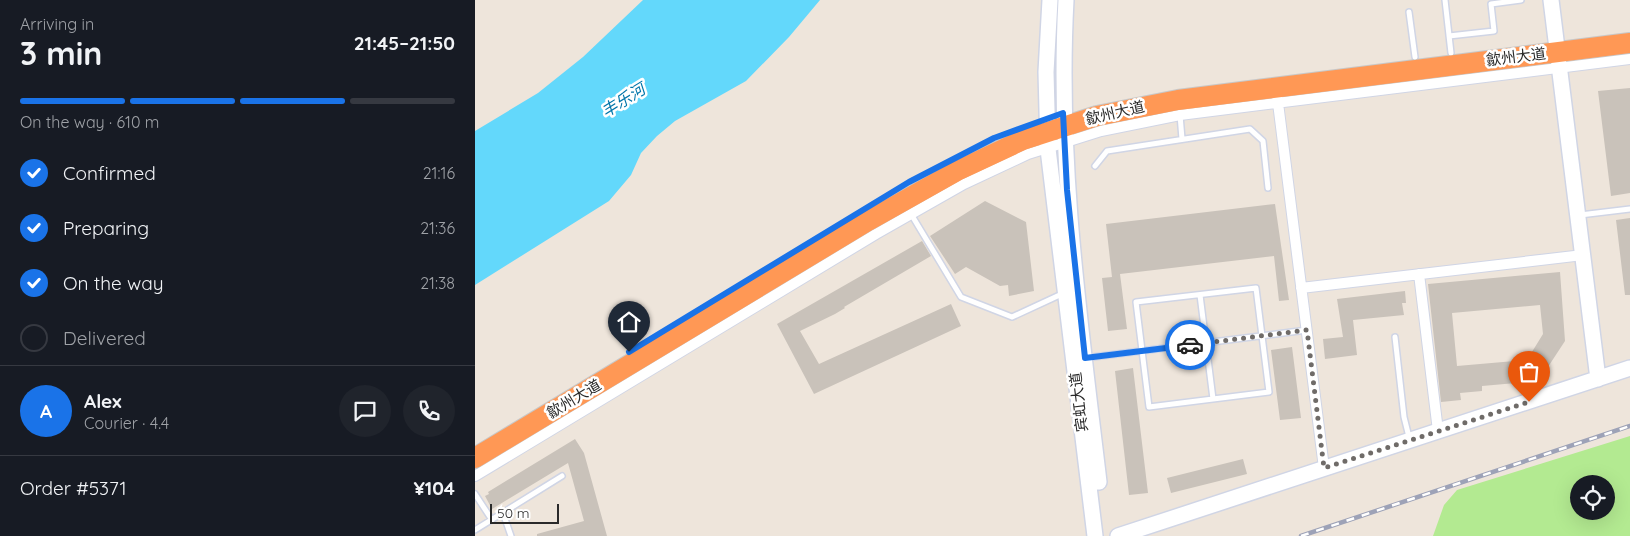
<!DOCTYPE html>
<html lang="en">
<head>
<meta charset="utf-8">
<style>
  :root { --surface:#171b24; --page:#20242c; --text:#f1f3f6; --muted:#9ea1a6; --line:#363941; --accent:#1a73e8 }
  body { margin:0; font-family:Quicksand,"Noto Sans SC",sans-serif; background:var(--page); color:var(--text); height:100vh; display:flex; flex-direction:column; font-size:19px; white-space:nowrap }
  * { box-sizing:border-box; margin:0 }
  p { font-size:16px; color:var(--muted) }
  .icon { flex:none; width:28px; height:28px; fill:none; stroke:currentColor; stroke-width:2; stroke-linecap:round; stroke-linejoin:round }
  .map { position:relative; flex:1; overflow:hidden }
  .side { display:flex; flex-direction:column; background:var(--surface); width:475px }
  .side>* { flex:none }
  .tools { position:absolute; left:1095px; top:475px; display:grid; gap:10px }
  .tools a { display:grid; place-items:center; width:45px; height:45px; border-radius:50%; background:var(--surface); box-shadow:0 5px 20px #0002; font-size:25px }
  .scale { position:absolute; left:15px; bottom:12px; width:69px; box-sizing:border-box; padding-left:5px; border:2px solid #2a2a2a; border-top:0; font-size:14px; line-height:18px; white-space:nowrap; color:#2a2a2a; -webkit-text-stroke:4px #fff; paint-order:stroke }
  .pin { position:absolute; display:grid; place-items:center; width:42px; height:42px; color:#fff; margin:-51px -21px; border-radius:50% 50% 50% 0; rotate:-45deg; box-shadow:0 0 5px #0007 }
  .pin .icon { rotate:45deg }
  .courier { position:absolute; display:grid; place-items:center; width:50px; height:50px; margin:-25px; border:4px solid #1a73e8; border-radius:50%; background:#fff; color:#222; box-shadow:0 1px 6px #0007 }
  .headline em { font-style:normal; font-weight:700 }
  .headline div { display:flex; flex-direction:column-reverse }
  .headline { display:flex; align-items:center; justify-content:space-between; height:85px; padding:0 20px }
  h1 { font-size:32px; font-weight:700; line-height:38px }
  .bar { display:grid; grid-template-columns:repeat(4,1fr); gap:8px 5px; align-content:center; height:60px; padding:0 20px }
  .bar i { height:6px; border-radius:4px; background:var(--line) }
  .bar .on { background:var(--accent) }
  .bar p { grid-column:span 4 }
  .line { display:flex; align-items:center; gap:12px; padding:0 20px; border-top:1px solid var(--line) }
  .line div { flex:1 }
  .round { display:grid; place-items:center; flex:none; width:52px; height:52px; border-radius:26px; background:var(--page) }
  ol { padding:0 20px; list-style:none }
  li { display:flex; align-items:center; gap:15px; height:55px }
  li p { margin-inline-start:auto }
  li .icon { padding:5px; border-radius:50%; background:var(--accent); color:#fff; stroke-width:4 }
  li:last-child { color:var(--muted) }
  li i { width:28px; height:28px; border:2px solid var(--line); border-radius:50% }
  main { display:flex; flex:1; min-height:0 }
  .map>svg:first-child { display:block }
  .green { fill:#b3ea91; fill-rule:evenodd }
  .water { fill:#63d8fb }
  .building { fill:#c9c2ba; fill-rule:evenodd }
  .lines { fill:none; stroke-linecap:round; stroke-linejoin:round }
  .lane-casing { stroke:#d0d5e5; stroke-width:8 }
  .street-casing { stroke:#d0d5e5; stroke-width:12 }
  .secondary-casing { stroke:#d0d5e5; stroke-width:18 }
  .highway-casing { stroke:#c8c8c8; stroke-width:22 }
  .lane { stroke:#fff; stroke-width:5 }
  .street { stroke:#fff; stroke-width:10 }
  .secondary { stroke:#fff; stroke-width:15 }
  .highway { stroke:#ff9855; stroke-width:20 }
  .rail-casing { stroke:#9da2b7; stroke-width:4.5 }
  .rail { stroke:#fff; stroke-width:2.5; stroke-dasharray:8; stroke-linecap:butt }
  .done { stroke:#6f6b68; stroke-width:5; stroke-dasharray:0 9 }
  .route { stroke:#1a73e8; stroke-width:6 }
  .labels { text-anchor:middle; stroke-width:5; stroke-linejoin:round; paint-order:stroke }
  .street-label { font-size:15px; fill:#2a2a2a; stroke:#fff }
  .water-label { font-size:16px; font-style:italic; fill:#0075a9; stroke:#fff }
</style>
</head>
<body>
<main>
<section class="side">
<div class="headline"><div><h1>3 min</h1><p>Arriving in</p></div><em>21:45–21:50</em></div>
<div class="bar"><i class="on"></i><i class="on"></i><i class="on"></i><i></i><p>On the way · 610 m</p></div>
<ol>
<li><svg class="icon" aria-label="check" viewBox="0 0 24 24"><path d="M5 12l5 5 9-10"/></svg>Confirmed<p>21:16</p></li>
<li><svg class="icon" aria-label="check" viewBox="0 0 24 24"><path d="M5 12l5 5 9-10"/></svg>Preparing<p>21:36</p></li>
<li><svg class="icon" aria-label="check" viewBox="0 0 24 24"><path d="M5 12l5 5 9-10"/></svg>On the way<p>21:38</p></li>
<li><i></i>Delivered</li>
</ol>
<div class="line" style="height:90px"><b class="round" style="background:var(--accent);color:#fff">A</b><div><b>Alex</b><p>Courier · 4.4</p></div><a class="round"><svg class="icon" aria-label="chat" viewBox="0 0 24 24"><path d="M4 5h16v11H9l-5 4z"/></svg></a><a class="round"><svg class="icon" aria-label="phone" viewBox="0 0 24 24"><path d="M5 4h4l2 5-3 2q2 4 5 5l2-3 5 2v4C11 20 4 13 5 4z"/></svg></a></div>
<div class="line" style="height:65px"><div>Order #5371</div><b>¥104</b></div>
</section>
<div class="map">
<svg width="1155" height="536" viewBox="0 0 1155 536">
  <rect width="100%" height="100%" fill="#eee5db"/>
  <path class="green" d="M1155 436V536H958L969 505 982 490ZM1104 484H1131V511H1104Z"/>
  <path class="water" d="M168 0H345L314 37 271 81 200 121 182 136 166 153 156 175 134 201 0 285V131L63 93 108 57Z"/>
  <path class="building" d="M1155 88V193L1136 196 1123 91Z
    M510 201 551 222 559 291 534 296 533 285 525 286 491 267 480 274 455 236Z
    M800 204 814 300 804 301 799 256 645 274 652 329 633 331 627 278 637 277 631 224Z
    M1155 218V295H1150L1141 220Z
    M447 241 456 256 369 307 370 308 360 314 325 331 344 364 476 304 486 326 339 394 302 324Z
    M1085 272 1090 341 1069 373 1040 376 1041 383 1007 386V391L985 393 986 400 966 402 953 284ZM1065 305 1068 334 1052 360 982 366 977 313Z
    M930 291 931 303H927L929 315 878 320 882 355 850 359 848 339 868 337 862 299Z
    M817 347 826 418 805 420 796 350Z
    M658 368 673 493 654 495 640 371Z
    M100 439 109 453 132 536H62V534L109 521 93 463 17 509 10 496 14 494 13 492Z
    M768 459 772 474 696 493 692 478Z"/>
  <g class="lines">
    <defs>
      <path id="lane" d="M970 0 976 53
        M934 12 940 57
        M974 36 1019 31 1016 4 1046 0
        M705 115 707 139
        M620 166 632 151 775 129 788 141 793 188
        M436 214 486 297 537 317 589 293
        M1105 215 1155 209
        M781 288 794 392 674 407 661 302Z
        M725 295 738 399
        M920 337 929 417 934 437
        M610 358 832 330
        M0 494 17 520
        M28 513 36 536
        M0 530 87 476"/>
      <path id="street" d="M802 95 849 468
        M944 274 963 431
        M826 288 1108 255
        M0 476 401 234 489 184 553 154 626 131 705 115 1155 59"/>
      <path id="secondary" d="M575 0 571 72 573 149 620 536
        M591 0C582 162 605 322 624 482
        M1076 0 1123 379
        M643 536 1155 368"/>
      <path id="highway" d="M0 458 393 221 482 171 548 140 622 116 703 100 1155 43"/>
    </defs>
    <use href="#lane" class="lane-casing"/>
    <use href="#street" class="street-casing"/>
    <use href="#secondary" class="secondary-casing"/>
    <use href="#highway" class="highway-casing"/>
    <use href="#lane" class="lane"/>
    <use href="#street" class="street"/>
    <use href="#secondary" class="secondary"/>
    <use href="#highway" class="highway"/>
    <defs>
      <path id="rail" d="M826 536 1155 426"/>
    </defs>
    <use href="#rail" class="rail-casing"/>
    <use href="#rail" class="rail"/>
  </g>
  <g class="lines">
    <path class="done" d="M715 345 832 330 849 468 1054 402"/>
    <path class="route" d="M154 352 434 182 519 138 588 113 592 190 610 358 715 345"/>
  </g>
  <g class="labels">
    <g class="street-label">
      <text transform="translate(1041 57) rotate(-7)" y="5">歙州大道</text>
      <text transform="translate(640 113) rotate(-13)" y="5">歙州大道</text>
      <text transform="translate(99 399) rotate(-31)" y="5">歙州大道</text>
      <text transform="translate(604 402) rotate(-97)" y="5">宾虹大道</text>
    </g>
    <g class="water-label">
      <text transform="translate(148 100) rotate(-32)" y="6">丰乐河</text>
    </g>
  </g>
</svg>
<div class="tools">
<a><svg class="icon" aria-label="locate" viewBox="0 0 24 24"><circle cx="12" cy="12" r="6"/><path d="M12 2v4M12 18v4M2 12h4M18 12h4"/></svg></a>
</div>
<div class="scale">50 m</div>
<div class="pin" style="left:1054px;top:402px;background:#ea580c"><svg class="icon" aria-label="bag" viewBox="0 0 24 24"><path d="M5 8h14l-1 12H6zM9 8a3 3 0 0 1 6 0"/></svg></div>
<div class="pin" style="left:154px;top:352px;background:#1f2937"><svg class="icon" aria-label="home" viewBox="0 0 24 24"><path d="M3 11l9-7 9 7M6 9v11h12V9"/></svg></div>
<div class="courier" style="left:715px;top:345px"><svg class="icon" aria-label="car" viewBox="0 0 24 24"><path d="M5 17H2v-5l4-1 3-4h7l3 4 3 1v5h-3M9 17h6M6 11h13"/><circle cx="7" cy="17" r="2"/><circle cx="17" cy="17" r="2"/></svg></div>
</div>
</main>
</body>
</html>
